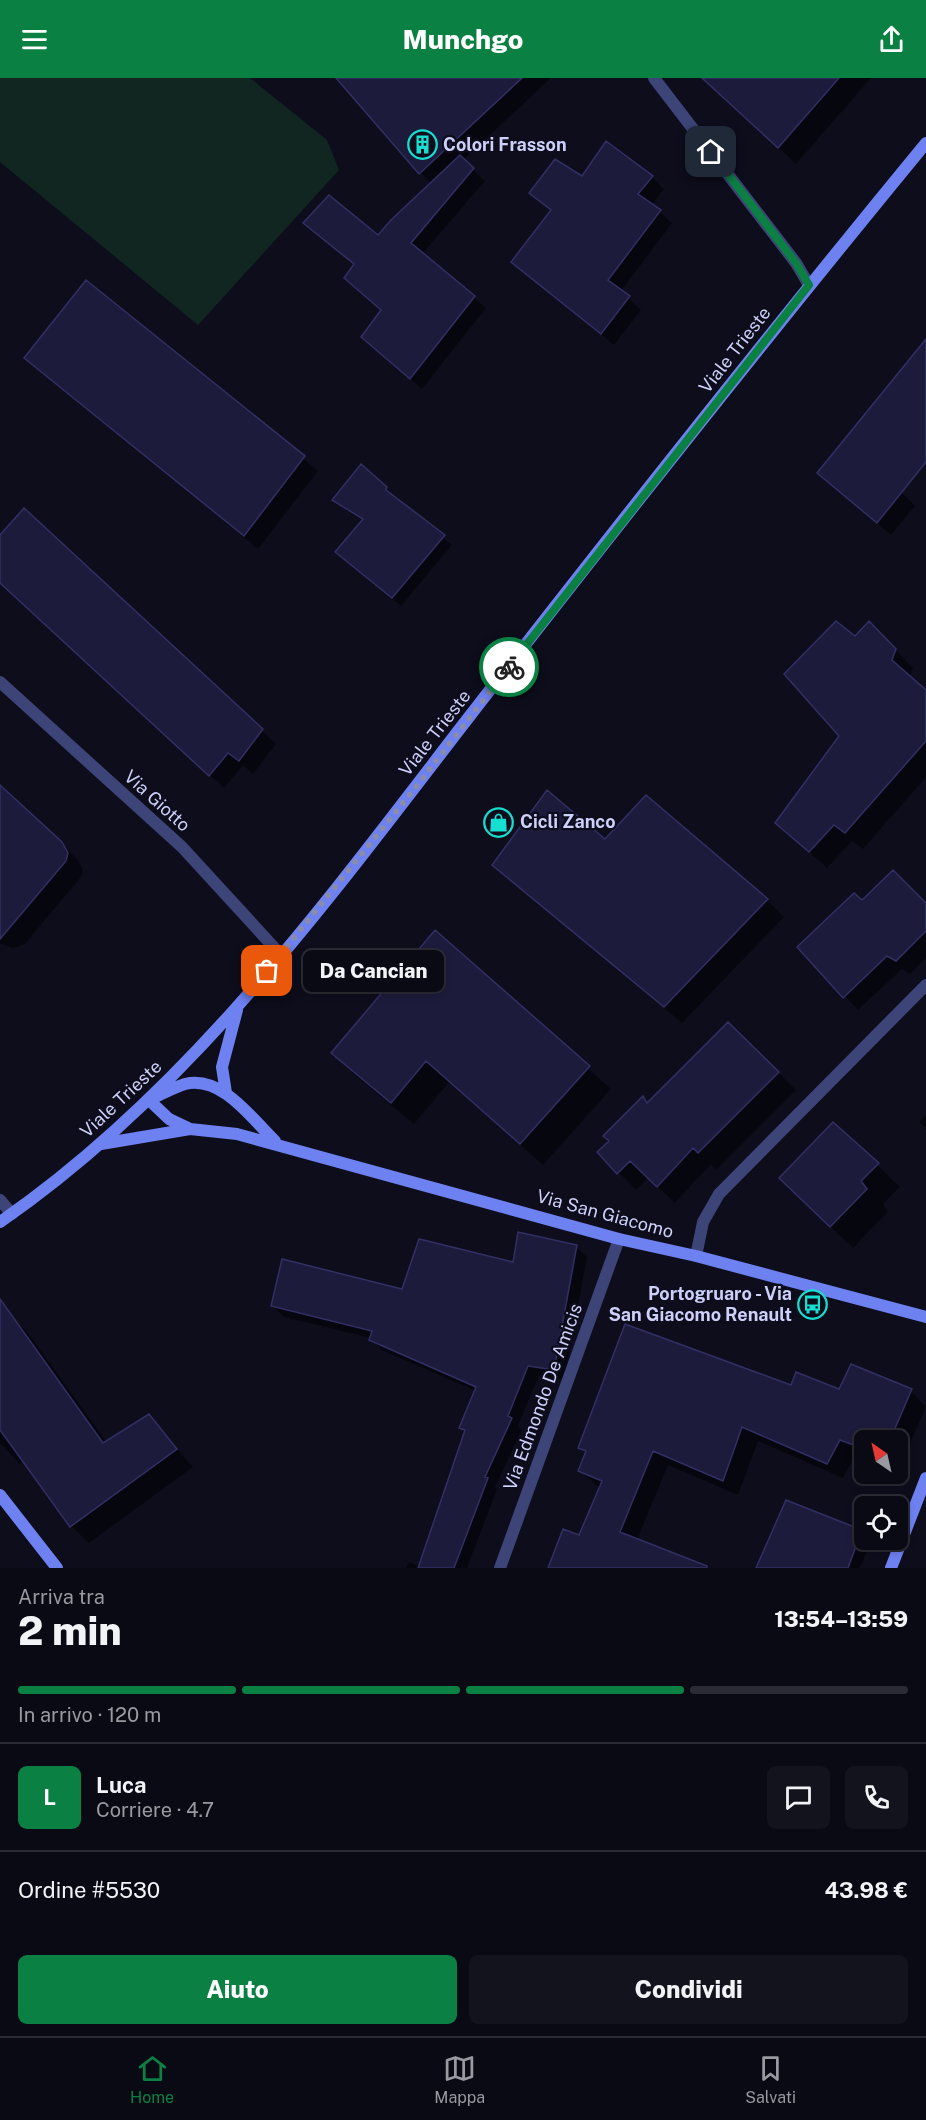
<!DOCTYPE html>
<html lang="it">
<head>
<meta charset="utf-8">
<style>
  :root { --surface:#0a0a15; --page:#13131e; --text:#f1f3f6; --muted:#999aa0; --line:#2a2b34; --accent:#0b8043 }
  body { margin:0; font-family:"Public Sans",sans-serif; background:var(--page); color:var(--text); height:100vh; display:flex; flex-direction:column; font-size:22px; white-space:nowrap }
  * { box-sizing:border-box; margin:0 }
  p { font-size:20px; color:var(--muted) }
  .icon { flex:none; width:33px; height:33px; fill:none; stroke:currentColor; stroke-width:2; stroke-linecap:round; stroke-linejoin:round }
  .map { position:relative; height:1490px; overflow:hidden }
  .drawer { display:flex; flex-direction:column; background:var(--surface); flex:1 }
  .drawer>* { flex:none }
  .needle { width:39px; rotate:326deg }
  .controls { position:absolute; left:854px; top:1352px; display:grid; gap:12px }
  .controls a { display:grid; place-items:center; width:54px; height:54px; border-radius:9px; background:var(--surface); box-shadow:0 3px 9px #0003,0 0 0 2px var(--line); font-size:30px }
  .pin { position:absolute; display:grid; place-items:center; width:51px; height:51px; color:#fff; margin:-26px; border-radius:12px; box-shadow:0 3px 9px #0006 }
  .courier { position:absolute; display:grid; place-items:center; width:60px; height:60px; margin:-30px; border:4px solid #0b8043; border-radius:50%; background:#fff; color:#222; box-shadow:0 2px 8px #0007 }
  .bubble { position:absolute; height:42px; border-radius:9px; background:var(--surface); box-shadow:0 3px 9px #0003,0 0 0 2px var(--line); font-size:20px; font-weight:800; line-height:42px; text-align:center }
  .head em { font-style:normal; font-weight:800 }
  .head div { display:flex; flex-direction:column-reverse }
  .head { display:flex; align-items:center; justify-content:space-between; height:102px; padding:0 18px }
  h1 { font-size:39px; font-weight:800; line-height:45px }
  .bar { display:grid; grid-template-columns:repeat(4,1fr); gap:9px 6px; align-content:center; height:72px; padding:0 18px }
  .bar i { height:8px; border-radius:4px; background:var(--line) }
  .bar .selected { background:var(--accent) }
  .bar p { grid-column:span 4 }
  .line { display:flex; align-items:center; gap:15px; padding:0 18px; border-top:2px solid var(--line) }
  .line div { flex:1 }
  .round { display:grid; place-items:center; flex:none; width:63px; height:63px; border-radius:9px; background:var(--page) }
  .primary-button { display:flex; gap:12px; margin-top:auto; padding:12px 18px }
  .primary-button a { flex:1; height:69px; border-radius:9px; background:var(--accent); color:#fff; font-size:24px; font-weight:800; line-height:69px; text-align:center }
  .primary-button a+a { background:var(--page); color:var(--text) }
  header { display:flex; justify-content:space-between; align-items:center; height:78px; padding:0 18px; background:var(--accent); color:#fff; font-size:27px; font-weight:800 }
  .dock { display:flex; justify-content:space-around; align-items:center; height:84px; border-top:2px solid var(--line); background:var(--surface); font-size:16px; color:var(--muted) }
  .dock a { display:grid; justify-items:center; gap:3px }
  .dock .selected { color:var(--accent) }
  .map>svg:first-child { display:block }
  .green { fill:#112621 }
  .shadow { fill:#0007 }
  .building { fill:#1c1b3b; stroke:#313065; stroke-width:1.5 }
  .lines { fill:none; stroke-linecap:round; stroke-linejoin:round }
  .street { stroke:#3d4477; stroke-width:12 }
  .secondary { stroke:#6e81f1; stroke-width:12 }
  .done { stroke:#8a8cac; stroke-width:6; stroke-dasharray:0 10.8 }
  .route { stroke:#0b8043; stroke-width:8 }
  .labels { text-anchor:middle; stroke-width:4.5; stroke-linejoin:round; paint-order:stroke }
  .poi-label { font-size:18px; font-weight:bold; fill:#cdd0fa; stroke:#0d0d1c; text-anchor:start }
  .street-label { font-size:18px; fill:#cdd0fa; stroke:#0d0d1c }
</style>
</head>
<body>
<header><svg class="icon" aria-label="menu" viewBox="0 0 24 24"><path d="M4 6h16M4 12h16M4 18h16"/></svg>Munchgo<svg class="icon" aria-label="share" viewBox="0 0 24 24"><path d="M12 15V3M7 8l5-5 5 5M5 13v7h14v-7"/></svg></header>
<div class="map">
<svg width="926" height="1490" viewBox="0 0 926 1490">
  <rect width="100%" height="100%" fill="#0d0d1c"/>
  <path class="green" d="M0 0H250L327 62 339 92 198 247 0 84Z"/>
  <path class="shadow" d="M338 0H551L463 82 485 103 422 176 486 230 422 311 375 270 382 232 355 188 305 145 378 159 431 106Z
    M703 0H871L796 86Z
    M652 99 664 111 652 127 672 145 621 213 641 232 614 267 513 184 552 134 531 115 582 100Z
    M87 204 318 393 258 471 26 279Z
    M819 394 901 414 915 428 891 457Z
    M386 410 394 420 452 467 401 528 337 474 363 443 334 422Z
    M24 433 276 666 253 696 243 687 224 710 0 504V459Z
    M869 545 913 590 909 599 926 614V699L863 771 852 763 827 790 777 745 841 658 856 560Z
    M0 711 61 765 78 782 83 792 81 799 25 866 13 870 0 866Z
    M605 763 767 822 784 839 682 945 494 787Z
    M862 824 926 827V880L910 896 902 891 858 932 799 869Z
    M435 854 611 1011 543 1087 449 1004 414 1046 355 997 333 975Z
    M728 946 796 1012 716 1092 711 1086 675 1125 648 1100 636 1112 599 1074 643 1020 648 1026Z
    M926 1037V1051L919 1044Z
    M834 1046 900 1109 883 1126 888 1134 853 1170 803 1122Z
    M576 1169 587 1179 564 1302 539 1297 518 1348 522 1352 495 1409 497 1411 467 1490H406L409 1484 420 1489 465 1354 461 1350 476 1313 382 1272 371 1260 284 1239 273 1228 403 1213Z
    M11 1238 28 1255 107 1365 149 1337 193 1389 89 1465 71 1448 24 1382 20 1386 0 1365V1246Z
    M792 1309 840 1313H911L926 1329 898 1392 897 1362H864V1380L855 1377 843 1400 758 1363 738 1417 668 1387 637 1462 580 1459 600 1410 579 1392 586 1376 580 1370Z
    M861 1454 864 1461 871 1463 860 1490H758Z"/>
  <path class="building" d="M336 0H522L419 96Z
    M702 0H839L778 70Z
    M606 63 653 98 638 116 661 132 608 202 630 218 601 256 511 184 551 132 529 115 555 81 582 98Z
    M460 77 474 90 411 165 475 218 410 301 361 259 381 232 344 200 354 186 303 145 329 117 378 157 391 142Z
    M86 202 305 378 244 458 24 280Z
    M926 261V384L877 445 817 395Z
    M361 386 387 409 386 412 445 457 392 520 335 474 363 441 332 422Z
    M24 430 263 651 239 683 228 675 209 698 0 505V457Z
    M836 543 855 558 869 543 896 571 892 582 926 612V663L845 755 834 747 809 774 775 745 839 658 784 596Z
    M0 707 62 764 68 775 66 783 0 861Z
    M547 712 605 761 646 717 768 821 664 929 492 787Z
    M893 792 926 825V853L896 883 887 878 843 920 797 869 854 815 862 822Z
    M435 852 590 988 520 1066 426 983 391 1025 331 975Z
    M728 944 779 994 698 1075 693 1070 657 1109 630 1083 617 1096 597 1074 609 1063 603 1058 643 1018 647 1025Z
    M833 1044 879 1085 861 1103 867 1111 830 1149 779 1100Z
    M518 1154 577 1167 554 1292 528 1288 508 1338 512 1340 485 1399 488 1400 454 1490H418L465 1352 459 1350 476 1309 369 1262 372 1253 271 1228 282 1181 402 1211 419 1161 513 1184Z
    M0 1221 103 1365 149 1336 177 1371 70 1449 0 1352Z
    M625 1246 791 1307 796 1294 839 1311 851 1286 912 1311 890 1362H864V1371L840 1362 827 1386 742 1349 723 1403 653 1373 620 1454 707 1488V1490H548L563 1451 579 1457 602 1403 578 1393 586 1373 578 1370Z
    M786 1422 862 1452 848 1490H756Z"/>
  <g class="lines">
    <path class="street" d="M654 0 796 185 809 207
      M0 604 182 769 281 877
      M0 1122 12 1136
      M696 1178 703 1144 719 1116 926 907
      M500 1490 619 1161"/>
    <path class="secondary" d="M226 1015 222 989 237 932
      M155 1019C164 1015 175 1009 185 1006 222 997 252 1041 275 1063
      M149 1022 169 1041 190 1051
      M101 1066 190 1051 237 1056 619 1161 696 1178 926 1239
      M0 1144C187 1015 325 826 462 648 614 452 768 257 926 65
      M0 1417 57 1490
      M891 1490 926 1400"/>
  </g>
  <g class="lines">
    <path class="done" d="M267 893 420 704 509 589"/>
    <path class="route" d="M509 589 809 207 796 185 711 74"/>
  </g>
  <defs>
    <symbol id="building-ring" viewBox="-11 -11 22 22"><circle r="9.5" fill="#0d0d1c" stroke="#16ded0" stroke-width="1.5"/><path d="M-4-6H4V6H1V3H-1V6H-4ZM-2.5-4.3h1.7v1.8h-1.7ZM.8-4.3h1.7v1.8H.8ZM-2.5-1h1.7V.8h-1.7ZM.8-1h1.7V.8H.8Z" fill="#16ded0"/></symbol>
    <symbol id="shop-ring" viewBox="-11 -11 22 22"><circle r="9.5" fill="#0d0d1c" stroke="#16ded0" stroke-width="1.5"/><path d="M-5-2.5h2.3a2.7 3.5 0 0 1 5.4 0H5L5.5 6h-11ZM-1.5-2.5h3a1.5 2.3 0 0 0-3 0Z" fill="#16ded0"/></symbol>
    <symbol id="bus-ring" viewBox="-11 -11 22 22"><circle r="9.5" fill="#0d0d1c" stroke="#16ded0" stroke-width="1.5"/><path d="M-5-6H5V4H4V6H2V4H-2V6H-4V4H-5ZM-3.5-4V0h7V-4ZM-3.5 1.2v1.5H-2V1.2ZM2 1.2v1.5H3.5V1.2Z" fill="#16ded0"/></symbol>
  </defs>
  <g fill-rule="evenodd">
    <use href="#building-ring" x="406" y="50" width="33" height="33"/>
    <use href="#shop-ring" x="482" y="728" width="33" height="33"/>
    <use href="#bus-ring" x="796" y="1210" width="33" height="33"/>
  </g>
  <g class="labels">
    <g class="poi-label">
      <text x="443" y="73">Colori Frasson</text>
      <text x="520" y="750">Cicli Zanco</text>
      <text x="792" y="1222" text-anchor="end">Portogruaro - Via<tspan x="792" dy="21">San Giacomo Renault</tspan></text>
    </g>
    <g class="street-label">
      <text transform="translate(735 272) rotate(-52)" y="6">Viale Trieste</text>
      <text transform="translate(435 655) rotate(-52)" y="6">Viale Trieste</text>
      <text transform="translate(157 723) rotate(42)" y="6">Via Giotto</text>
      <text transform="translate(121 1021) rotate(-43)" y="6">Viale Trieste</text>
      <text transform="translate(605 1136) rotate(15)" y="6">Via San Giacomo</text>
      <text transform="translate(543 1319) rotate(-70)" y="6">Via Edmondo De Amicis</text>
    </g>
  </g>
</svg>
<div class="controls">
<a><svg class="needle" viewBox="-14 -14 28 28"><path d="M0-13l5 13h-10z" fill="#e53935"/><path d="M0 13l5-13h-10z" fill="#999aa0"/></svg></a>
<a><svg class="icon" aria-label="locate" viewBox="0 0 24 24"><circle cx="12" cy="12" r="6"/><path d="M12 2v4M12 18v4M2 12h4M18 12h4"/></svg></a>
</div>
<div class="pin" style="left:267px;top:893px;background:#ea580c"><svg class="icon" aria-label="bag" viewBox="0 0 24 24"><path d="M5 8h14l-1 12H6zM9 8a3 3 0 0 1 6 0"/></svg></div>
<div class="pin" style="left:711px;top:74px;background:#1f2937"><svg class="icon" aria-label="home" viewBox="0 0 24 24"><path d="M3 11l9-7 9 7M6 9v11h12V9"/></svg></div>
<div class="courier" style="left:509px;top:589px"><svg class="icon" aria-label="bike" viewBox="0 0 24 24"><circle cx="6" cy="16" r="4"/><circle cx="18" cy="16" r="4"/><path d="M6 16l4-8h5l3 8M10 8l3 8H6M13 5h3"/></svg></div>
<div class="bubble" style="left:303px;top:872px;width:141px">Da Cancian</div>
</div>
<section class="drawer">
<div class="head"><div><h1>2 min</h1><p>Arriva tra</p></div><em>13:54–13:59</em></div>
<div class="bar"><i class="selected"></i><i class="selected"></i><i class="selected"></i><i></i><p>In arrivo · 120 m</p></div>
<div class="line" style="height:108px"><b class="round" style="background:var(--accent);color:#fff">L</b><div><b>Luca</b><p>Corriere · 4.7</p></div><a class="round"><svg class="icon" aria-label="chat" viewBox="0 0 24 24"><path d="M4 5h16v11H9l-5 4z"/></svg></a><a class="round"><svg class="icon" aria-label="phone" viewBox="0 0 24 24"><path d="M5 4h4l2 5-3 2q2 4 5 5l2-3 5 2v4C11 20 4 13 5 4z"/></svg></a></div>
<div class="line" style="height:78px"><div>Ordine #5530</div><b>43.98 €</b></div>
<div class="primary-button"><a>Aiuto</a><a>Condividi</a></div>
</section>
<nav class="dock">
<a class="selected"><svg class="icon" aria-label="home" viewBox="0 0 24 24"><path d="M3 11l9-7 9 7M6 9v11h12V9"/></svg>Home</a>
<a><svg class="icon" aria-label="map" viewBox="0 0 24 24"><path d="M3 6l6-2 6 2 6-2v14l-6 2-6-2-6 2zM9 4v14M15 6v14"/></svg>Mappa</a>
<a><svg class="icon" aria-label="saved" viewBox="0 0 24 24"><path d="M7 4h10v16l-5-4-5 4z"/></svg>Salvati</a>
</nav>
</body>
</html>
